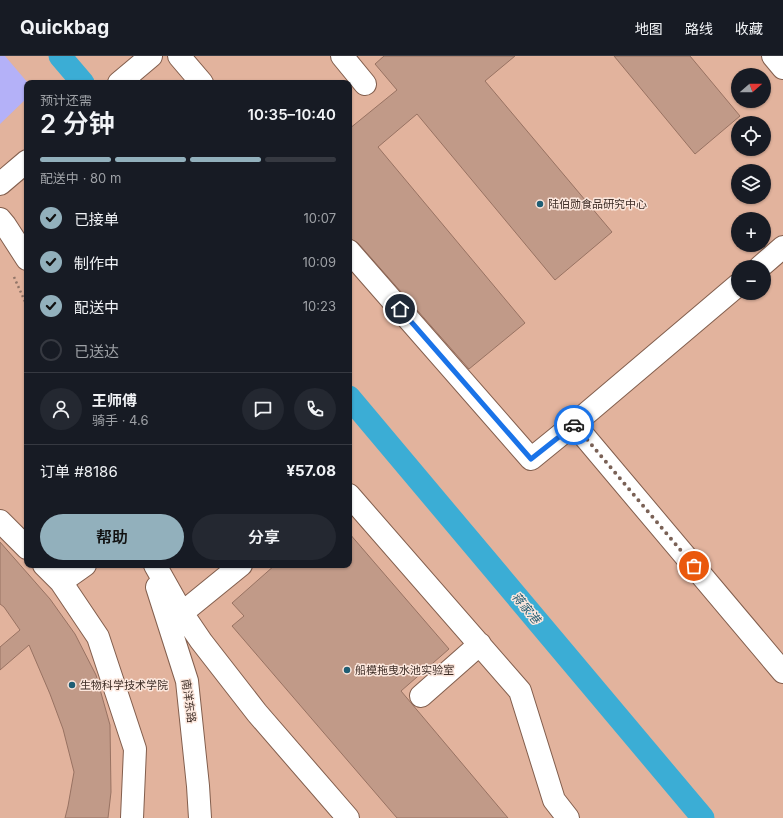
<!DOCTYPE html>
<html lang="zh">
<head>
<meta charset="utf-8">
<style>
  :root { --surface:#171b24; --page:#242831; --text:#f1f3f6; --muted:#9ea1a6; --line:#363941; --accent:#92b0bc }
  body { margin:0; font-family:Inter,"Noto Sans SC",sans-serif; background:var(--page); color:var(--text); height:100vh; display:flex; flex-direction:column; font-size:15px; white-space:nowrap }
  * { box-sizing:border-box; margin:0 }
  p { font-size:13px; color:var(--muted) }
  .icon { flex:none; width:22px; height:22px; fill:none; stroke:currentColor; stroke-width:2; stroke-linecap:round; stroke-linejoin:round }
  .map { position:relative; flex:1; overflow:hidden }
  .sheet { position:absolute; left:24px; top:24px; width:328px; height:488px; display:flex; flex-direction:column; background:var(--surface); border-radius:8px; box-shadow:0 1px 3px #0004 }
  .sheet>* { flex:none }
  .needle { width:26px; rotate:70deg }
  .controls { position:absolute; left:731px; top:12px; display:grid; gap:8px }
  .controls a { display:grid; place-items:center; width:40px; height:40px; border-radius:50%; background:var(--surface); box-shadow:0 1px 3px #0004; font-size:20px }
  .pin { position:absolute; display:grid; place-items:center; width:34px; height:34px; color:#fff; margin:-17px; border:2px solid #fff; border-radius:50%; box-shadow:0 1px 4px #0007 }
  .courier { position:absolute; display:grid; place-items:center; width:40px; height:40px; margin:-20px; border:3px solid #1a73e8; border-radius:50%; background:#fff; color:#222; box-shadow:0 1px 5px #0007 }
  .overview em { font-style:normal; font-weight:600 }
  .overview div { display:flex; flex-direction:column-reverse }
  .overview { display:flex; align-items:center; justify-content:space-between; height:68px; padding:0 16px }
  h1 { font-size:26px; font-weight:600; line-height:30px }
  .bar { display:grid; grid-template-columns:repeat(4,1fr); gap:6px 4px; align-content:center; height:48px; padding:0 16px }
  .bar i { height:5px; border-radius:3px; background:var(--line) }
  .bar .active { background:var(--accent) }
  .bar p { grid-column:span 4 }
  .line { display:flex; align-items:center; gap:10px; padding:0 16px; border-top:1px solid var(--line) }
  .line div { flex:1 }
  .round { display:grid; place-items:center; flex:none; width:42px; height:42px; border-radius:21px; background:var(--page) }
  ol { padding:0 16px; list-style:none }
  li { display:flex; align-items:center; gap:12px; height:44px }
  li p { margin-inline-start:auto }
  li .icon { padding:4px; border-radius:50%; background:var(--accent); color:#111; stroke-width:4 }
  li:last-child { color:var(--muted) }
  li i { width:22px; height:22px; border:2px solid var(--line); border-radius:50% }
  .cta { display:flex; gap:8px; margin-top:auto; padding:8px 16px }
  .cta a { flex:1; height:46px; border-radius:24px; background:var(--accent); color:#111; font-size:16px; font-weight:600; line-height:46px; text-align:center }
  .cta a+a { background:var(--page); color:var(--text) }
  header { display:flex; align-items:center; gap:24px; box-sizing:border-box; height:56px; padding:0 20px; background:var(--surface); border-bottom:1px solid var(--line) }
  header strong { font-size:19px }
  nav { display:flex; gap:22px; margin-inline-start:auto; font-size:14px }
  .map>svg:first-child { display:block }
  .built { fill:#e2b39d; fill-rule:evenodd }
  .green { fill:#b4b1f8 }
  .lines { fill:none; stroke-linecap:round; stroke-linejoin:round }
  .canal { stroke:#3badd5; stroke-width:23 }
  .building { fill:#c19a88; stroke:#987262 }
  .minor-casing { stroke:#825e4d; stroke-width:24 }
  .path { stroke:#917568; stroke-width:2.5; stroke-dasharray:2 3; stroke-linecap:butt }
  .minor { stroke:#fff; stroke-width:22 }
  .done { stroke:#7a6156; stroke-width:4; stroke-dasharray:0 7.2 }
  .route { stroke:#1a73e8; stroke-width:5 }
  .poi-dot { fill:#1f5e74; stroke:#fce7dd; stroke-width:1.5 }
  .labels { text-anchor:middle; stroke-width:3; stroke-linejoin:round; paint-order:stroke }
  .poi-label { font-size:11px; fill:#3d2d26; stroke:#fce7dd; text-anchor:start }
  .street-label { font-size:11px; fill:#3d2d26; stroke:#fce7dd }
  .water-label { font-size:12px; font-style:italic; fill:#1e5a70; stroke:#fce7dd }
</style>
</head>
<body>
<header>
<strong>Quickbag</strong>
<nav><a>地图</a><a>路线</a><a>收藏</a></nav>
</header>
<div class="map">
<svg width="783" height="762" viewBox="0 0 783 762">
  <rect width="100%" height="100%" fill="#eac1ae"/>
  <path class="built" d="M0 0H783V762H0ZM738 19H764V45H738ZM27 27H349V509H27ZM738 67H764V93H738ZM738 115H764V141H738ZM738 163H764V189H738ZM738 211H764V237H738Z"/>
  <path class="green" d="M0 0H5L28 27H27V42L0 68Z"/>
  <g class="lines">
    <path class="canal" d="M60 0 83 27
      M349 341 703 762"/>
  </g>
  <path class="building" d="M384 0H515L485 25 612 176 555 224 417 58 378 91 525 267 469 313 358 187 351 183 349 180V73L397 34 375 8Z
    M614 0H690L740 60 695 98Z
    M349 477 449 593 401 635 508 762H397L232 570 244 560 232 547 275 509H349Z
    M0 486 50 543 75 578 96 619 110 669 111 736 108 762H65L68 750 74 716 63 673 50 638 29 589 0 614V591L20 574 4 551 0 548Z"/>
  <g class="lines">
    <defs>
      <path id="minor" d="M179 0 202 27
        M342 0 365 28
        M773 0 783 12
        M119 27 151 0
        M0 128 27 105
        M0 163 5 169 27 203
        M349 195 531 403 574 368 738 229
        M760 211 783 191
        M574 368 783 616
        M349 439 520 635 554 744 568 762
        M0 465 27 492
        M44 509 61 526 98 581 135 693 132 762
        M155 509 182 557 201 585 257 657 348 762
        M61 526 85 509
        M157 531 187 625 198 730 200 762
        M182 557 241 509
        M421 640 480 588"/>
    </defs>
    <use href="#minor" class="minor-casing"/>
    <path class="path" d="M14 221 27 250"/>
    <use href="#minor" class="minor"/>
  </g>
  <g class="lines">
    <path class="done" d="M574 369V368L694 510"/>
    <path class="route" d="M400 253 531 403 574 369"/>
  </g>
  <g class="poi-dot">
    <circle cx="540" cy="148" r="4"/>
    <circle cx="347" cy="614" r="4"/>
    <circle cx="72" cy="629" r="4"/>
  </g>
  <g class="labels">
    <g class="poi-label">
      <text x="548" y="152">陆伯勋食品研究中心</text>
      <text x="355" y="618">船模拖曳水池实验室</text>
      <text x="80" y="633">生物科学技术学院</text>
    </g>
    <g class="street-label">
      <text transform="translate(189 645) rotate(82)" y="4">南洋东路</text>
    </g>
    <g class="water-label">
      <text transform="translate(526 552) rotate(50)" y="4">蒋家港</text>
    </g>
  </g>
</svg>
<div class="controls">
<a><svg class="needle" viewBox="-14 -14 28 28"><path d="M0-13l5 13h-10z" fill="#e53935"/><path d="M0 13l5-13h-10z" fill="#9ea1a6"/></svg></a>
<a><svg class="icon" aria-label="locate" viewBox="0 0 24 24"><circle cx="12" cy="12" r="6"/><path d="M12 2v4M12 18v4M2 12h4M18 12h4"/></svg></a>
<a><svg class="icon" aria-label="layers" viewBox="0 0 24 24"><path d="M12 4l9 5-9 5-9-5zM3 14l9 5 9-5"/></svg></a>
<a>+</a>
<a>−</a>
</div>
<div class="pin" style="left:694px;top:510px;background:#ea580c"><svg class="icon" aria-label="bag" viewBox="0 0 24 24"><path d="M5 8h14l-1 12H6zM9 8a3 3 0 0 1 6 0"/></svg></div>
<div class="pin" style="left:400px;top:253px;background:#1f2937"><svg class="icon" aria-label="home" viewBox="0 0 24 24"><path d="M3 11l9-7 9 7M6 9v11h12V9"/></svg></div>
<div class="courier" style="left:574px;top:369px"><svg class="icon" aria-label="car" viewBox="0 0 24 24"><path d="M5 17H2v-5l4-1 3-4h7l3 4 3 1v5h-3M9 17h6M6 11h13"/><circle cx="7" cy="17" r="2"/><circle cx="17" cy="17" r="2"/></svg></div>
<section class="sheet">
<div class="overview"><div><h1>2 分钟</h1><p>预计还需</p></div><em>10:35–10:40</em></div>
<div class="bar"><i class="active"></i><i class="active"></i><i class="active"></i><i></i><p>配送中 · 80 m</p></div>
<ol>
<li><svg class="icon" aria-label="check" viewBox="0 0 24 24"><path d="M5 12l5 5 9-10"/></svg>已接单<p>10:07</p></li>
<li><svg class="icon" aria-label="check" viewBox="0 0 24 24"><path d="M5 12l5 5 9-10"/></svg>制作中<p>10:09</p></li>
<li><svg class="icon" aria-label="check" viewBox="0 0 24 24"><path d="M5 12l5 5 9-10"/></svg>配送中<p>10:23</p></li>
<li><i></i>已送达</li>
</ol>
<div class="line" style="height:72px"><a class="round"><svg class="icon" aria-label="person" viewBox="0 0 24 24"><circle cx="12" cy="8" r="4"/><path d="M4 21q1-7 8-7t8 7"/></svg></a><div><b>王师傅</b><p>骑手 · 4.6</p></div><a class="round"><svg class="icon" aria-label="chat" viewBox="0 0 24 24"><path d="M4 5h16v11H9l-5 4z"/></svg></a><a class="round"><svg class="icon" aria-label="phone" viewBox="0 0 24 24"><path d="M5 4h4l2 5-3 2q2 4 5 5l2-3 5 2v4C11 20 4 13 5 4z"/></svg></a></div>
<div class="line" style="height:52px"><div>订单 #8186</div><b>¥57.08</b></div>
<div class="cta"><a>帮助</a><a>分享</a></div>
</section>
</div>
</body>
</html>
